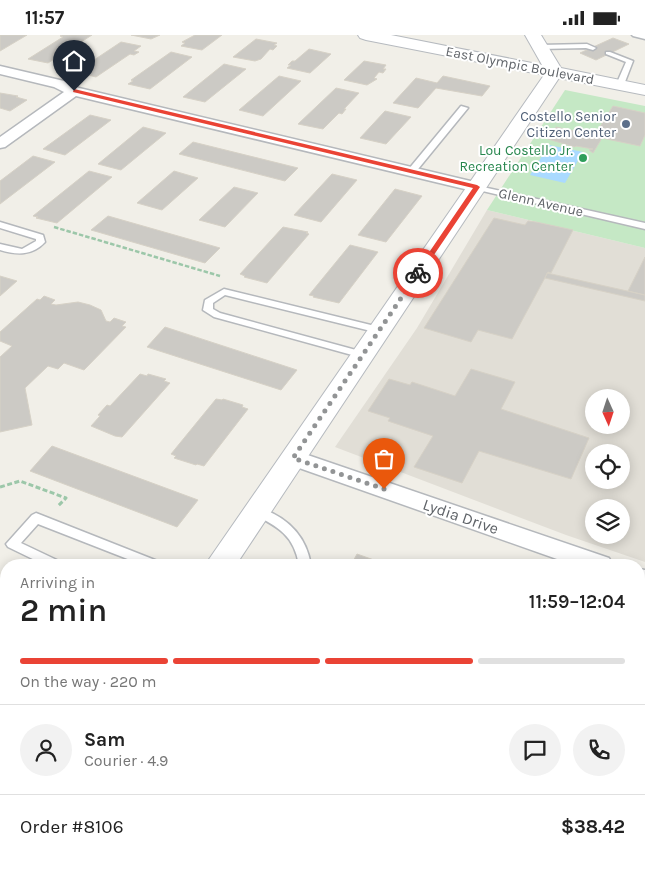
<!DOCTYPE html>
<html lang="en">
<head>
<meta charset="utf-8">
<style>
  :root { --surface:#fff; --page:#f2f2f2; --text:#222; --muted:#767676; --line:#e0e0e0; --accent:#ea4335 }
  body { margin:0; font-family:Karla,sans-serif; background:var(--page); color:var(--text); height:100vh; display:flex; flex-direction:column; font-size:19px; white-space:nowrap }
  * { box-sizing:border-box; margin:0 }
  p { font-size:16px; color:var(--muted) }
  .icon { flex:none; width:28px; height:28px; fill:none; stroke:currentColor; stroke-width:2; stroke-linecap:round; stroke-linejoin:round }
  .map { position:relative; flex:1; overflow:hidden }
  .side { position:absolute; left:0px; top:524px; width:645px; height:311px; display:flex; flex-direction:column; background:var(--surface); border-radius:20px 20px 0 0; box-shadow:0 2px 12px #0003 }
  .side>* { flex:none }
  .needle { width:32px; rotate:177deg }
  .buttons { position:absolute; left:585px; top:354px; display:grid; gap:10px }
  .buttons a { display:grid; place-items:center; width:45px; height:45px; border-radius:50%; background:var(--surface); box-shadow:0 2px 12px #0003; font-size:25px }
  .pin { position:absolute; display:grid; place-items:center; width:42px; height:42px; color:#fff; margin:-51px -21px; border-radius:50% 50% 50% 0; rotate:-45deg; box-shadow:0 0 5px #0007 }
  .pin .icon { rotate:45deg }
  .courier { position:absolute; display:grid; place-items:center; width:50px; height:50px; margin:-25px; border:4px solid #ea4335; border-radius:50%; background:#fff; color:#222; box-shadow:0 1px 6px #0007 }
  .headline em { font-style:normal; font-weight:600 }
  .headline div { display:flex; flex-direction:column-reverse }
  .headline { display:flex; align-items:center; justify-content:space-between; height:85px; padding:0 20px }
  h1 { font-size:32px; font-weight:600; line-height:38px }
  .bar { display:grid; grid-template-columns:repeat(4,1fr); gap:8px 5px; align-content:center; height:60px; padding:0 20px }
  .bar i { height:6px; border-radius:4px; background:var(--line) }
  .bar .active { background:var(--accent) }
  .bar p { grid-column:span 4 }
  .line { display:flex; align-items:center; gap:12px; padding:0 20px; border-top:1px solid var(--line) }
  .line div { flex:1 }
  .round { display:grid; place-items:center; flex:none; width:52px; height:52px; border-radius:26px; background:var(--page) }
  .status { display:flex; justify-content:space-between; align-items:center; height:35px; padding:0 25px; background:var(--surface); direction:ltr }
  .status svg { height:14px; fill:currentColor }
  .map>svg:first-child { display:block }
  .education { fill:#e1ded6; fill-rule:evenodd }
  .green { fill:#c5e8c5 }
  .water { fill:#aadaff }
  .building { fill:#cccac5; stroke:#d6d1c6 }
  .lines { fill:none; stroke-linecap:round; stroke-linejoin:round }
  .lane-casing { stroke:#b5b8bc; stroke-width:3 }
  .street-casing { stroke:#b5b8bc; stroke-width:3 }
  .secondary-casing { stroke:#b6babf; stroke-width:2 }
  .path-far1 { stroke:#9cc7a9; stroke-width:2.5; stroke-dasharray:4.5 2; stroke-linecap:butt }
  .path { stroke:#9cc7a9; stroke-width:3; stroke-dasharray:5 2.5; stroke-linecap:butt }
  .lane { fill:#fff; fill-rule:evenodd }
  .street { fill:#fff; fill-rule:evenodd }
  .secondary { fill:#fff; fill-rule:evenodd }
  .route { fill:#ea4335 }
  .done { stroke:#929495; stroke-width:5; stroke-dasharray:0 9 }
  .service-dot { fill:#5c6f8a; stroke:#fff; stroke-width:2 }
  .leisure-dot { fill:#2e9e5b; stroke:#fff; stroke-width:2 }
  .labels { text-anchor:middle; stroke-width:4; stroke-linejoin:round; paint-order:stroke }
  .far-street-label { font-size:14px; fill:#5f6368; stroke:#fff }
  .far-service-label { font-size:14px; fill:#4e5e75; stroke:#fff; text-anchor:end }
  .far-leisure-label { font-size:14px; fill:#27864d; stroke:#fff; text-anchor:end }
  .street-label { font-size:16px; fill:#5f6368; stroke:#fff }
</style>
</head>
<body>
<div class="status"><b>11:57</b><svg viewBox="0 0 49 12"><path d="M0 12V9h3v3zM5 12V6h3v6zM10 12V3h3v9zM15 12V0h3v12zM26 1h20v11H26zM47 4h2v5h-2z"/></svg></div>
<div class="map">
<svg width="645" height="834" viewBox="0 0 645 834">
  <rect width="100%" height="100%" fill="#f1efe8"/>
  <path class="education" d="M487 175 645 213V527L566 500 335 412 417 293ZM594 362H621V390H594ZM594 418H621V445H594ZM594 472H621V500H594Z"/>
  <path class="green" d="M565 55 645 71V213L487 175Z"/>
  <path class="water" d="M549 110 583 117 565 148 530 140Z"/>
  <path class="building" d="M0 0H27L0 16Z
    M62 0H92L48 28 28 24 63 2 60 1Z
    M131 0H160L151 4Z
    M195 0H222L202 15 181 11 185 8 182 7Z
    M613 3 629 9 596 25 580 18Z
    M256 4 277 8 274 10 277 11 273 15 270 14 261 24 255 26 233 22Z
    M121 7 141 11 134 16 139 17 134 20 130 19 96 42 76 37Z
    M309 14 331 19 310 38 287 33 291 30H288L292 26H295Z
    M171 17 192 22 150 54 128 49 133 46 131 45Z
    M364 26 386 30 383 34H386L383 38 379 37 374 43 377 44 367 50 344 45Z
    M224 29 246 34 205 67 183 62Z
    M279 41 301 46 263 81 239 75Z
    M443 41 490 51 482 61 436 53 418 73 393 68 416 43 437 48Z
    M336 53 359 58 344 74H346L342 79 339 78 323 94 298 89Z
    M0 58 18 61 16 62 27 65 10 76 0 73Z
    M613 71 645 78V100L640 111 602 103 593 118 589 115 593 114 576 111 575 112 548 104 556 92 597 101 599 99 596 98Z
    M385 76 411 82 386 109 360 103Z
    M90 80 111 85 65 120 43 114Z
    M143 92 166 98 121 135 98 129Z
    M193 107 298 133 285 146 179 119Z
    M33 121 55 127 0 169V146Z
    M89 136 112 142 57 188 36 183 38 182 33 181Z
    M174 136 198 143 162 175 137 168Z
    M332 139 357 145 321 187 294 180Z
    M234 152 258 158 225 192 199 185Z
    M395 154 422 161 386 207 358 200Z
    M108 181 220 213 205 228 91 195Z
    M494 183 525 190 528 186 536 187 573 195 551 238 548 237 512 304 478 295 471 307 424 293Z
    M283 192 308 197 306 198 309 199 267 248 244 242 245 241 240 239Z
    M350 210 378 217 339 268 313 262 314 261 309 260Z
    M645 222V260L628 256Z
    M547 238 645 260V266L545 243Z
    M0 241 17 246 0 261Z
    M44 261 55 265 51 269 56 270 78 267 90 270 101 275 106 286 110 287 114 283 126 287 122 291 126 292 84 335 64 328 58 334 48 331 25 353 32 390 0 397V322L12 311 0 306V297L37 264 40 265Z
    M165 292 297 335 281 355 147 312Z
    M471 334 515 347 501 374 589 403 571 444 479 416 462 448 414 432 433 401 388 386 390 383 368 376 389 344 410 350 412 347 455 361Z
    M140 339 147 341 148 339 166 344 164 346 170 348 122 402 115 401 91 391 100 381 98 380 107 370 110 371Z
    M216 364 222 365 223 364 243 370 242 372 248 374 204 431 197 429 196 430 174 423 176 421 171 419Z
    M52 411 198 465 177 492 30 436Z
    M357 519 388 530H351Z
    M639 622 645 624V660L643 665 639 664Z
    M6 646V716L0 724V656Z
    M639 744 645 747V792L639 789Z
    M110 829H164L161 834H106Z
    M382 829H450L448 834H393Z"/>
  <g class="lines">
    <defs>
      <path id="lane" d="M632 0H645V4L633 1Z
        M587 9 596 13 593 15 586 13 540 14 537 12 540 10Z
        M606 17H610L633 26 623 52 616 50 626 27 606 19Z
        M461 71 468 73 414 139H408V135Z
        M474 150 645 188V194L474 154Z
        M0 187 43 200 45 207C32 221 17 220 0 215V209L22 214 36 206V204L0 193Z
        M224 254 379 292 384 295 379 298 225 260 213 268V274L220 278 367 318 368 320 367 322 363 323 214 282 203 275 205 265Z
        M257 472C286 481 306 500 311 530H299C294 500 278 492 253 479L251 476 253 473Z
        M36 478 160 527 162 530H143L38 489 21 508 61 527 63 530H45L8 512 6 509 32 480Z"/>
      <path id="street" d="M0 31 64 46 79 53 483 149 485 152 483 155 477 157 76 61 5 112 0 113V102L64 57 54 52 0 39Z
        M293 415 609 523 613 530H574L285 428 282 423 285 418Z
        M639 534 645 535V555L639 552Z"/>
      <path id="secondary" d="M358 0H391L542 30 525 0H541L561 33 645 50V60L559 43 236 530H205L544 40 366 5 360 3Z
        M6 814V829H36L34 834H0V821Z"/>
    </defs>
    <use href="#lane" class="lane-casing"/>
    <use href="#street" class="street-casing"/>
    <use href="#secondary" class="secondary-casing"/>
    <path class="path-far1" d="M54 192 220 241"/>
    <path class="path" d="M0 452 20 446 66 463 58 471"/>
    <use href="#lane" class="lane"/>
    <use href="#street" class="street"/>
    <use href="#secondary" class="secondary"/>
  </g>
  <path class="route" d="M74 54 477 150 480 152 421 239 418 240 415 238 473 153 73 57Z"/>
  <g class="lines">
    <path class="done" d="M384 454 293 423 418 238"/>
  </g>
  <circle class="service-dot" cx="626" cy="89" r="5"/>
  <circle class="leisure-dot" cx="583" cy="123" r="5"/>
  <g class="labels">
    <g class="far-street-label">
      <text transform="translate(520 30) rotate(11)" y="5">East Olympic Boulevard</text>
      <text transform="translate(541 167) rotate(13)" y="5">Glenn Avenue</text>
    </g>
    <g class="far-service-label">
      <text x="616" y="86">Costello Senior<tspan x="616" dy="16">Citizen Center</tspan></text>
    </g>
    <g class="far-leisure-label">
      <text x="573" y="120">Lou Costello Jr.<tspan x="573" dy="16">Recreation Center</tspan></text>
    </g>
    <g class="street-label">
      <text transform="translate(461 481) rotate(19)" y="6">Lydia Drive</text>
    </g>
  </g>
</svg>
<div class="buttons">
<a><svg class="needle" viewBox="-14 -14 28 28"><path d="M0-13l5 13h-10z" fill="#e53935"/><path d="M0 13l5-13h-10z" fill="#767676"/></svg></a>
<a><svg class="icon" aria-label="locate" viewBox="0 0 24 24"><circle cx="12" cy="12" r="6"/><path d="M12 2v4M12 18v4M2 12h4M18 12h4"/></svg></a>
<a><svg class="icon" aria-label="layers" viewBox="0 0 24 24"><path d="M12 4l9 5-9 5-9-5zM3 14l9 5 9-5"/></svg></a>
</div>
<div class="pin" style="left:384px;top:454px;background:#ea580c"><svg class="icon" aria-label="bag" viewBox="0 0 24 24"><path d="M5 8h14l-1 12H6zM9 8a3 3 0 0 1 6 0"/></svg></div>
<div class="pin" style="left:74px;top:56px;background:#1f2937"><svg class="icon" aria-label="home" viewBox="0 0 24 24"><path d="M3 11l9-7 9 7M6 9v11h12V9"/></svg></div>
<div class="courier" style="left:418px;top:238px"><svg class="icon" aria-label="bike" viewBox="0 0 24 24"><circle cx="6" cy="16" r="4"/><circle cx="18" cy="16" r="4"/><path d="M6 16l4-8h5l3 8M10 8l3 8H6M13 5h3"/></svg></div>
<section class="side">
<div class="headline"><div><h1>2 min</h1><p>Arriving in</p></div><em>11:59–12:04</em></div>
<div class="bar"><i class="active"></i><i class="active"></i><i class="active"></i><i></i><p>On the way · 220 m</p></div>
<div class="line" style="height:90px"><a class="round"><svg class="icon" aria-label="person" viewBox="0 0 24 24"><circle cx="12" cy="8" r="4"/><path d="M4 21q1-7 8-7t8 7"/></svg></a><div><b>Sam</b><p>Courier · 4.9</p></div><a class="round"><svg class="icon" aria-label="chat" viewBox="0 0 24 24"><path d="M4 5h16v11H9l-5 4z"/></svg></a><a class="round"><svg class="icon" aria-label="phone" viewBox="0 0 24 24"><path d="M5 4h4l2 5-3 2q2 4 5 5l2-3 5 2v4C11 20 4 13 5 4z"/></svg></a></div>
<div class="line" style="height:65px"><div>Order #8106</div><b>$38.42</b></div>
</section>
</div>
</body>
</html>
